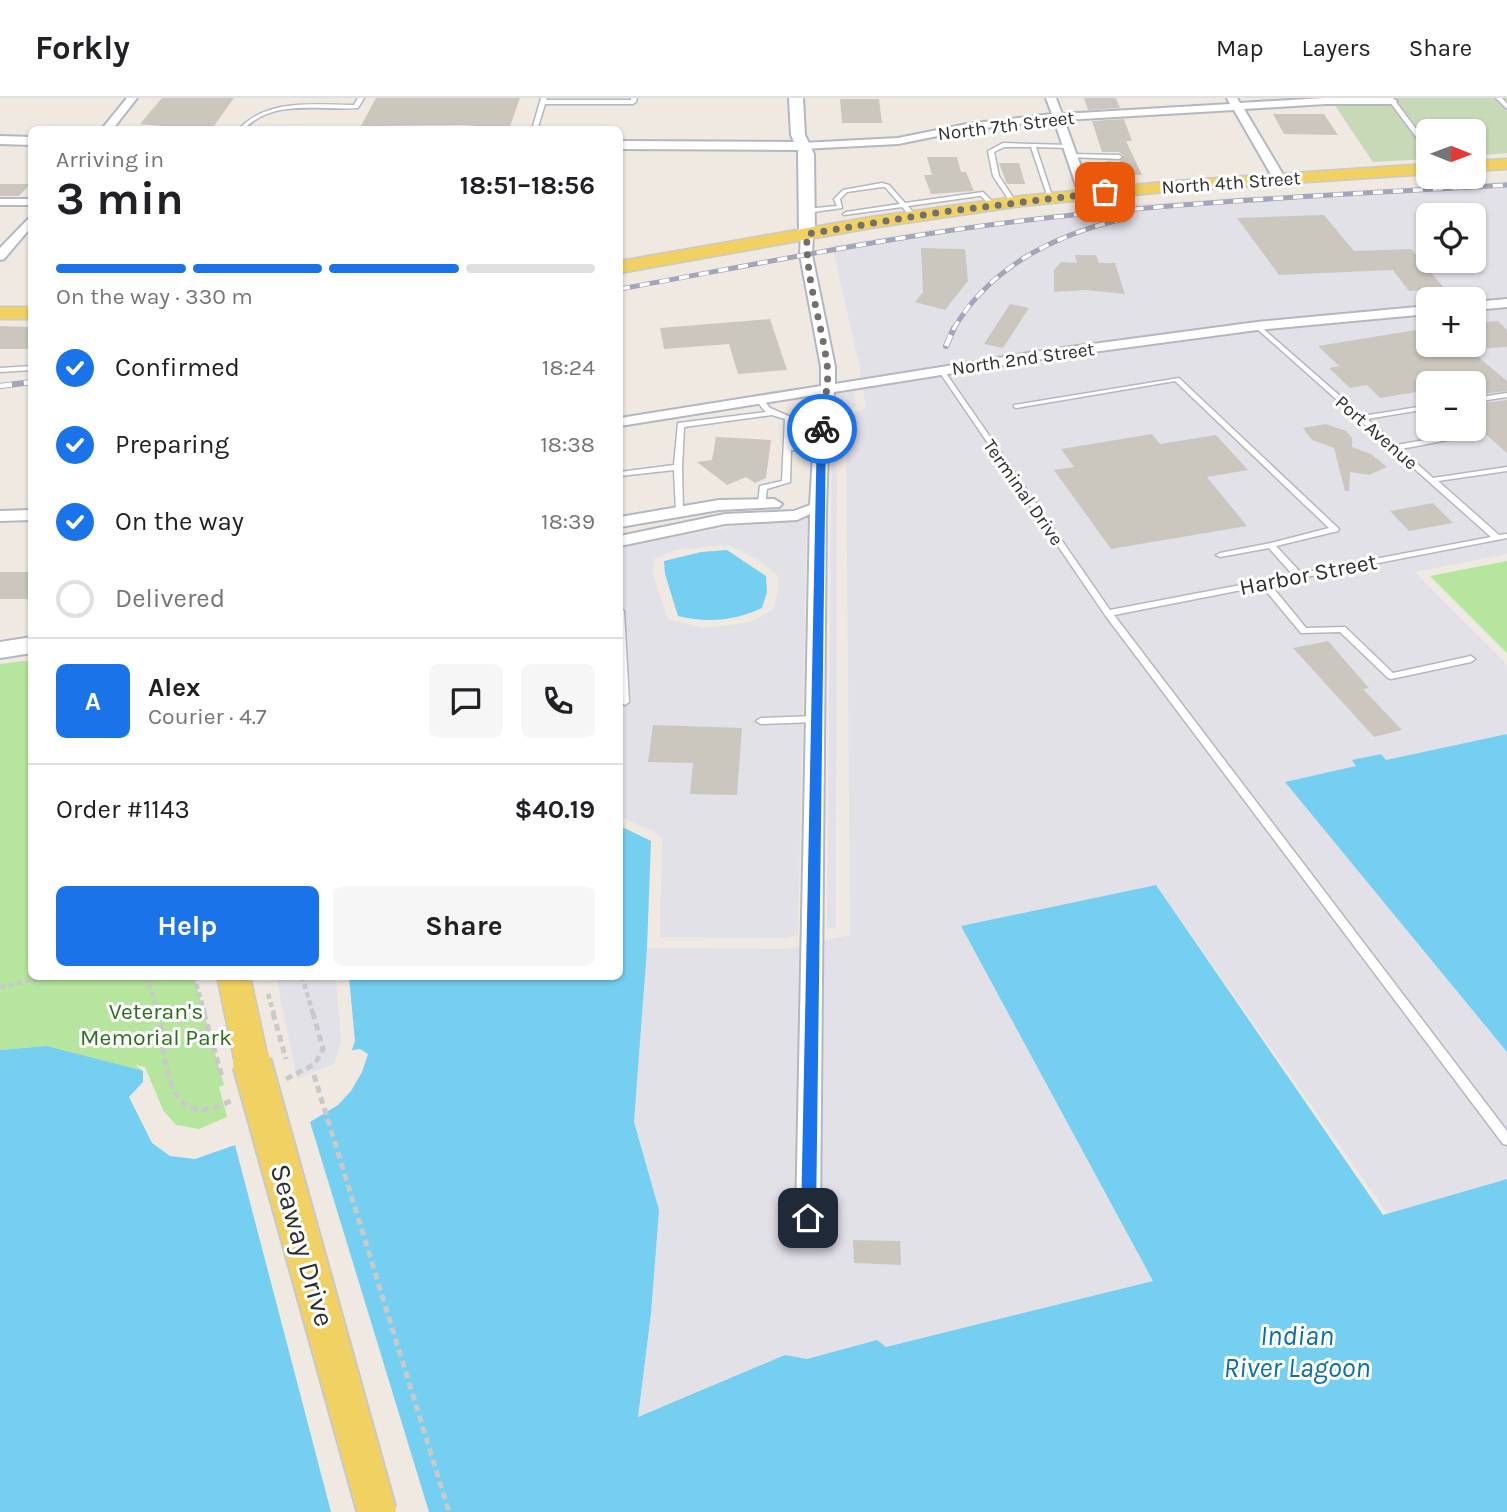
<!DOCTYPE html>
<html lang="en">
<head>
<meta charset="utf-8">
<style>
  :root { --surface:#fff; --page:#f6f6f6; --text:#202124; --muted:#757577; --line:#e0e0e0; --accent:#1a73e8 }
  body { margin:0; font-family:Karla,sans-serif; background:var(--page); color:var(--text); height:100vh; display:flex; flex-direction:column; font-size:26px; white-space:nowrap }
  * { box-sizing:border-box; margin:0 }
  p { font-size:23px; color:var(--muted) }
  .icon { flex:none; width:38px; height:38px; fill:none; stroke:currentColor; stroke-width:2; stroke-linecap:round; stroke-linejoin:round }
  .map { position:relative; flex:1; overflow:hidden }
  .details { position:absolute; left:28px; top:28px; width:595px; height:854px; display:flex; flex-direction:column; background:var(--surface); border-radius:10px; box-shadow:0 2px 5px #0004 }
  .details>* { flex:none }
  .needle { width:46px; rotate:91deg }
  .tools { position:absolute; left:1416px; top:21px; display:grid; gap:14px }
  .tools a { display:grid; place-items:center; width:70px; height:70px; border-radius:10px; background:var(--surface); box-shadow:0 2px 5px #0004; font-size:35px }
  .pin { position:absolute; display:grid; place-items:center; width:60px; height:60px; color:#fff; margin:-30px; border-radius:14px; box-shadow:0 4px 10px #0006 }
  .courier { position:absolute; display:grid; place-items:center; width:70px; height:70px; margin:-35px; border:5px solid #1a73e8; border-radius:50%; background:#fff; color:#222; box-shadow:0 2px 9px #0007 }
  .headline em { font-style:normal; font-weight:700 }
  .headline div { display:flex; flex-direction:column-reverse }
  .headline { display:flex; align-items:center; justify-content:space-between; height:119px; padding:0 28px }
  h1 { font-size:46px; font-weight:700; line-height:52px }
  .bar { display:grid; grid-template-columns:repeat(4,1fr); gap:10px 7px; align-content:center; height:84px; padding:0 28px }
  .bar i { height:9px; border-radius:5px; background:var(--line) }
  .bar .current { background:var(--accent) }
  .bar p { grid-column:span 4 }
  .line { display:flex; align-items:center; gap:18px; padding:0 28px; border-top:2px solid var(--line) }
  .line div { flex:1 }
  .round { display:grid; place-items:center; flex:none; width:74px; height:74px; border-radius:10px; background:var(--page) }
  ol { padding:0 28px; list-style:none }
  li { display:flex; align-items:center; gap:21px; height:77px }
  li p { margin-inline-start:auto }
  li .icon { padding:7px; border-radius:50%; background:var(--accent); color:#fff; stroke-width:4 }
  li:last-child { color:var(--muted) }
  li i { width:38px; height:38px; border:4px solid var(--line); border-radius:50% }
  .button { display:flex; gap:14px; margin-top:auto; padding:14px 28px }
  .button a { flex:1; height:80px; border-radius:10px; background:var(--accent); color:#fff; font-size:28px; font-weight:700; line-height:80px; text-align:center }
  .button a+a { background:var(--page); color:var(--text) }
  header { display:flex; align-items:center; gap:42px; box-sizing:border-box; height:98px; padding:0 35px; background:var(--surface); border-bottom:2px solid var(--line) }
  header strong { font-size:33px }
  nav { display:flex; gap:38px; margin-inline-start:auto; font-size:24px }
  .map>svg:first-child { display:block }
  .industrial { fill:#e3e1e8; fill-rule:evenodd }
  .green { fill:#b6e59e }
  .cemetery { fill:#c8d9b8 }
  .water { fill:#75cff0 }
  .pier { fill:#efe9e1 }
  .building { fill:#cbc7bf }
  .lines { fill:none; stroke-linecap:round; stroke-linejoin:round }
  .lane-casing { stroke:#b4b7c1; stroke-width:3 }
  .street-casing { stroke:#b4b7c1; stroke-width:4 }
  .secondary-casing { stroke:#b4b7c1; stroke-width:4 }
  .primary-casing { stroke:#c9c9c9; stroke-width:3 }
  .path-far1 { stroke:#c9c9c9; stroke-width:4.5; stroke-dasharray:5 3.5; stroke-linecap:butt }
  .path { stroke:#c9c9c9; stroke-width:5; stroke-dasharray:7 4.5; stroke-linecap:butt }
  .lane { fill:#fff; fill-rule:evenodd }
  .street { fill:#fff; fill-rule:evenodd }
  .secondary { fill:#fff; fill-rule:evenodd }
  .primary { fill:#f2d163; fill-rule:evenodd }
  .rail-far1-casing { stroke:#a3a6b8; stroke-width:5 }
  .rail-casing { stroke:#a3a6b8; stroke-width:6 }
  .rail-far1 { stroke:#fff; stroke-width:3.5; stroke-dasharray:10; stroke-linecap:butt }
  .rail { stroke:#fff; stroke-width:4.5; stroke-dasharray:12; stroke-linecap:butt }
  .primary-bridge-casing { stroke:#c9c9c9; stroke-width:42; stroke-linecap:butt }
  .primary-bridge { stroke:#f2d163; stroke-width:38 }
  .route { fill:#1a73e8 }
  .done { stroke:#726f6d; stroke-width:7; stroke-dasharray:0 12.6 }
  .labels { text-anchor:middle; stroke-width:6; stroke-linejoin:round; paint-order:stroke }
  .far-street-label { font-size:19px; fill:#2e2e2e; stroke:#fff }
  .street-label { font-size:23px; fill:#2e2e2e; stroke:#fff }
  .park-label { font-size:23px; fill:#2c6e1b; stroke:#fff }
  .near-street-label { font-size:28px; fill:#2e2e2e; stroke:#fff }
  .near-water-label { font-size:28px; font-style:italic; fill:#0d6fa3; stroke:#fff }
</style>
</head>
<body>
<header>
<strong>Forkly</strong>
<nav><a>Map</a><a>Layers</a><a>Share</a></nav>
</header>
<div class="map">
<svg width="1507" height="1414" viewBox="0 0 1507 1414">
  <rect width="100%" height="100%" fill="#efe9e1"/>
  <path class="industrial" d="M1507 83V456L1415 474 1507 567V636L1386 662 1381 656 1353 662 1357 668 1286 684 1507 954V1081L1388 1116 1156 787 962 828 1153 1183 886 1249 877 1242 807 1261 785 1257 637 1319 651 1215 634 1024 647 850 787 851 850 837 846 318 866 310 860 270 832 148 927 132 1142 106ZM1428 117H1474V163H1428ZM1428 201H1474V247H1428ZM1428 285H1474V331H1428Z
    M853 290 856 308 837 318 836 829 827 831 832 324 836 294Z
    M807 421 798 837 785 840 660 839 662 740 652 733 620 719V448L761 424ZM729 447 758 462 778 478V494L773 511 752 523 731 527 704 530 668 521 653 476 654 461 676 452Z
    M276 879H336L341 944 334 966 297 981Z"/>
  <path class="green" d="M1507 463V555L1430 478Z
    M31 562 32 878 194 879 224 987 219 989 228 1022 200 1034 174 1031 46 948 0 952V566Z"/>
  <path class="cemetery" d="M1330 0H1507V55L1474 58V33H1428V61L1373 64Z"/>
  <path class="water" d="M727 452 766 478 767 494 762 510C735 523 707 525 678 518L665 476 664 463 701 454Z
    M1507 636V954L1285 684 1356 668 1352 662 1381 656 1386 662Z
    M620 728 651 743 647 850 634 1024 659 1112 651 1215 638 1319 785 1257 807 1261 877 1242 886 1249 1153 1183 961 828 1156 787 1383 1117 1507 1081V1414H0V952L46 948 144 973 160 1014 174 1031 200 1034 345 972 355 943 349 879 620 878Z"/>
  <path class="pier" d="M360 951 368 956 362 974 351 993 338 1007 310 1024 429 1414H331L235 1047 195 1061 170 1058 152 1045 129 999 143 984V973L135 967 145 969 163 1012 176 1027 199 1031 343 969 348 953Z"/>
  <path class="building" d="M162 0H234L211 32 140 26Z
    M376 0H520L509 31H476L477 28 467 27 361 28Z
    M1084 0H1116L1120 10 1088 12Z
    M840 1H879L882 25H842Z
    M1273 16H1324L1338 37 1284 36Z
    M1124 21 1132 43H1126L1142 77H1110L1106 63 1119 64 1124 58 1119 54H1102L1092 23Z
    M927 59H957L961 74H966L974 93 931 96 924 77H932Z
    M999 65H1019L1025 86H1007Z
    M0 86H30L19 98H0Z
    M1324 117 1354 153 1411 151 1445 191 1409 193 1393 172 1279 177 1237 120Z
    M921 150 965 151 968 183 945 212 915 204 923 194Z
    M1075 157H1096L1099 165H1115L1125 196 1085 192 1054 194V172L1061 164 1077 165Z
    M1010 206 1029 210 1003 250 984 246Z
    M770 221 787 272 738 276 729 246 664 251 660 230Z
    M1498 223 1507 232V249L1474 251V225Z
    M0 228 32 229V251H0Z
    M1428 230V247H1464L1507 283V293L1474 297V285H1428V292L1380 300 1367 287 1350 290 1329 270 1339 268 1318 248Z
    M1507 302V355L1474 326V306Z
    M1326 326 1346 333 1352 340V349L1371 356 1387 369 1369 377 1350 374 1349 393H1345L1334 350 1312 342 1303 330Z
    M1152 336 1160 346 1216 337 1248 372 1207 379 1247 428 1111 451 1054 372 1074 369 1061 351Z
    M716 339 771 342 766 380 755 385 746 379 727 387 697 364 712 362Z
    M1433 405 1453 425 1409 433 1390 413Z
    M0 474H32V501H0Z
    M1328 543 1369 590 1363 591 1402 632 1374 639 1293 550Z
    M653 627 742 630 737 697 690 696 693 665 648 664Z
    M853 1142 900 1143 901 1167 854 1165Z"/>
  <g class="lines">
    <defs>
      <path id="lane" d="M358 0H364L358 10C319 13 273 0 243 32H238C267 0 314 7 354 7Z
        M541 0H547L546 2H631V0H637L636 4 633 6H545L537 32H532Z
        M1387 0H1393L1428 47V53L1426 52Z
        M1496 0H1502L1507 6V11Z
        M1003 45 1069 47 1070 48 1067 50 1036 49 1053 101 1048 100 1031 49H1004L994 54 999 78 1016 104 1011 105 993 78 988 53Z
        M1071 56 1119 57 1122 59 1119 61 1069 59V57Z
        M882 85 889 87 905 105 983 94 996 107 991 108 981 98H979L908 108 916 118 913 120 902 109 844 117 843 116 846 114 900 106 885 89H882L847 94 840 101 842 110 806 115 803 113 806 111 837 108 834 101 843 92Z
        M1255 227H1259L1363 318 1424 308 1425 310 1421 312 1367 321 1397 347 1458 336V340L1401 351 1433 380 1507 369V373L1438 383 1499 437 1507 436V440L1270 486 1306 530 1345 529 1393 575 1471 558 1475 561 1471 564 1391 581 1388 580 1340 534 1301 535 1262 488 1114 517 1507 1033V1047L1503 1046 1105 517 938 272 943 271 1110 512 1293 477 1269 450 1220 459 1216 457 1220 455 1271 445 1329 430 1175 283 1016 310 1014 309V307L1179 280 1339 431 1338 433 1276 448 1301 475 1491 439 1255 229Z
        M32 268V272L0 274V270Z
        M1507 295V299L1474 304V300Z
        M760 299 762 300 770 310 793 320 791 348 821 349 825 351 821 353 791 352 790 384 767 391 765 407H759L758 405 760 388 782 383 785 321 772 317 684 329 682 369 683 415H680L676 413 674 372 620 378V374L674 367 678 325 766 314 762 310 756 301Z
        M620 510 624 513 629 604 625 607 621 604Z
        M815 618 820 621 815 624 761 626 756 623 761 620Z"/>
      <path id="street" d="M127 0H137L112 32H101Z
        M1046 0H1056L1062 16 1230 6 1227 0H1237L1240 5 1324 0H1392L1397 3 1392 6H1325L1244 11 1285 80 1279 83 1273 80 1234 12 1064 22 1091 96 1085 99 1079 96 1054 22 967 32 898 46 802 51 797 48 802 45 898 40 967 26 1052 16Z
        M0 101H32V107H0Z
        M32 117V128L4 161 0 162V150Z
        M807 132 813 136 812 157 835 269V286L1048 252 1257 224 1428 208V216L1257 232 1048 260 834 294 829 323 826 411 820 1120 817 1128 808 1132 799 1128 796 1120 810 416 797 422 725 426 620 448V438L725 416 794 413 810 407 815 323 820 296 620 328V320L821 288V269L800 157 801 136Z
        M1507 201V209L1474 212V204Z
        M774 401 782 406 779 409 719 412 620 429V419L719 402Z
        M32 412V422L0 423V413Z"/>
      <path id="secondary" d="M789 0H803L805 37 814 56 815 136 813 139 807 141 799 136 798 52 620 51V43L794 44 791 37Z
        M0 38 32 39V47L0 46Z
        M32 539V555L0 560V544Z"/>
      <path id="primary" d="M1507 61V71L1474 73V63Z
        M1428 66V76L1174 93 1022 108 871 130 620 175V163L871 119 1022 98 1174 83Z
        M0 209H32V221H0Z
        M217 878H250L269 965 264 976 252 980 240 976 235 965Z"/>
    </defs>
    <use href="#lane" class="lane-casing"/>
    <use href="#street" class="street-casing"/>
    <use href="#secondary" class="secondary-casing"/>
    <use href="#primary" class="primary-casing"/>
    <path class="path-far1" d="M146 878 159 916
      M194 878 205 916
      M302 878 313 916
      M0 889 52 878
      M268 896 274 916"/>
    <path class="path" d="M159 915C163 940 163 1006 196 1011 209 1013 222 1007 233 1002
      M204 915 222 979
      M273 915 286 961
      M314 977 449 1414
      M286 981 315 966 323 951 313 915"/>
    <use href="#lane" class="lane"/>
    <use href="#street" class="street"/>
    <use href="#secondary" class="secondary"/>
    <use href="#primary" class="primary"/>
    <defs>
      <path id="rail-far1" d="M620 191C759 166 897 137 1037 121 1193 103 1350 96 1507 87
        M953 232C989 169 1056 136 1124 121"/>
      <path id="rail" d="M946 248 954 230
        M0 288 32 284"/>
    </defs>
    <use href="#rail-far1" class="rail-far1-casing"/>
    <use href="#rail" class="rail-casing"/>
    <use href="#rail-far1" class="rail-far1"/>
    <use href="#rail" class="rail"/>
    <defs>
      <path id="primary-bridge" d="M252 965 377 1414"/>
    </defs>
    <use href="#primary-bridge" class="primary-bridge-casing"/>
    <use href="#primary-bridge" class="primary-bridge"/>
  </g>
  <path class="route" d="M822 328 826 331 816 1120 808 1127 801 1120 817 331Z"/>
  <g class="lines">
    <path class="done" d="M822 331C822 309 830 288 827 266 821 222 805 179 807 136L935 115 1105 94"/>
  </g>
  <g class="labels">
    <g class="far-street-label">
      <text transform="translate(1006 27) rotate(-7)" y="7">North 7th Street</text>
      <text transform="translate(1231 84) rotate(-4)" y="7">North 4th Street</text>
      <text transform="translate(1023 260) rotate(-8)" y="7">North 2nd Street</text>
      <text transform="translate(1377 334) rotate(41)" y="7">Port Avenue</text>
      <text transform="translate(1024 394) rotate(55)" y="7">Terminal Drive</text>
    </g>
    <g class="street-label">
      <text transform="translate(1308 476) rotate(-11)" y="8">Harbor Street</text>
    </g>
    <g class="park-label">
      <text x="156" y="921">Veteran's<tspan x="156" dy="26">Memorial Park</tspan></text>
    </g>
    <g class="near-street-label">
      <text transform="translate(303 1147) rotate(74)" y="10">Seaway Drive</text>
    </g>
    <g class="near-water-label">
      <text x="1297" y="1247">Indian<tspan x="1297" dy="32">River Lagoon</tspan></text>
    </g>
  </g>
</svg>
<div class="tools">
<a><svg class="needle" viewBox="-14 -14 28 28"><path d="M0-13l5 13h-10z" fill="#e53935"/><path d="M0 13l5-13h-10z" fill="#757577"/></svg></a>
<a><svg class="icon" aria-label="locate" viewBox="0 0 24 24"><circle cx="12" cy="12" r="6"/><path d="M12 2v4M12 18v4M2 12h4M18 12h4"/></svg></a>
<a>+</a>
<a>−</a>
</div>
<div class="pin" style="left:1105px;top:94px;background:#ea580c"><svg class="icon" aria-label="bag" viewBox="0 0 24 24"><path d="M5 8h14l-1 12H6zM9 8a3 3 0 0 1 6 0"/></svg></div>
<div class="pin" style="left:808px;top:1120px;background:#1f2937"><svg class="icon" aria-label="home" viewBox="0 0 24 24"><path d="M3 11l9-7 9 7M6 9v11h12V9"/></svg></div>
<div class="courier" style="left:822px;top:331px"><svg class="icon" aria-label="bike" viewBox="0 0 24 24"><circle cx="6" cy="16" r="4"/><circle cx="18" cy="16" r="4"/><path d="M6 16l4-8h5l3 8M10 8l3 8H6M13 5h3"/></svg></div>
<section class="details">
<div class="headline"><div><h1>3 min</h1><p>Arriving in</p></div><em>18:51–18:56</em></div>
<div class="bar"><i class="current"></i><i class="current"></i><i class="current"></i><i></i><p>On the way · 330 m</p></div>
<ol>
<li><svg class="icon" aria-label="check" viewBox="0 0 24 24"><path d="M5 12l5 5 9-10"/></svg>Confirmed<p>18:24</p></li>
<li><svg class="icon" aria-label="check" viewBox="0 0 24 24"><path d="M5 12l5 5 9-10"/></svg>Preparing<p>18:38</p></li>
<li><svg class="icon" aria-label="check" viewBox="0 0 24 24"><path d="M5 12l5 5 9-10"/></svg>On the way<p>18:39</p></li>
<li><i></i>Delivered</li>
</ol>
<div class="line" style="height:126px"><b class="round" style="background:var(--accent);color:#fff">A</b><div><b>Alex</b><p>Courier · 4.7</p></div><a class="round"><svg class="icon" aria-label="chat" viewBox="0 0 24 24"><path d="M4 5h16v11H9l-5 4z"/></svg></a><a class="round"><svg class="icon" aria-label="phone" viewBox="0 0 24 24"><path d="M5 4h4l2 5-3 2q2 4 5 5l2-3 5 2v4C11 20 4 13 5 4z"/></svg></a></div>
<div class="line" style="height:91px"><div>Order #1143</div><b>$40.19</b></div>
<div class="button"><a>Help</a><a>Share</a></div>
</section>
</div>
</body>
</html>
